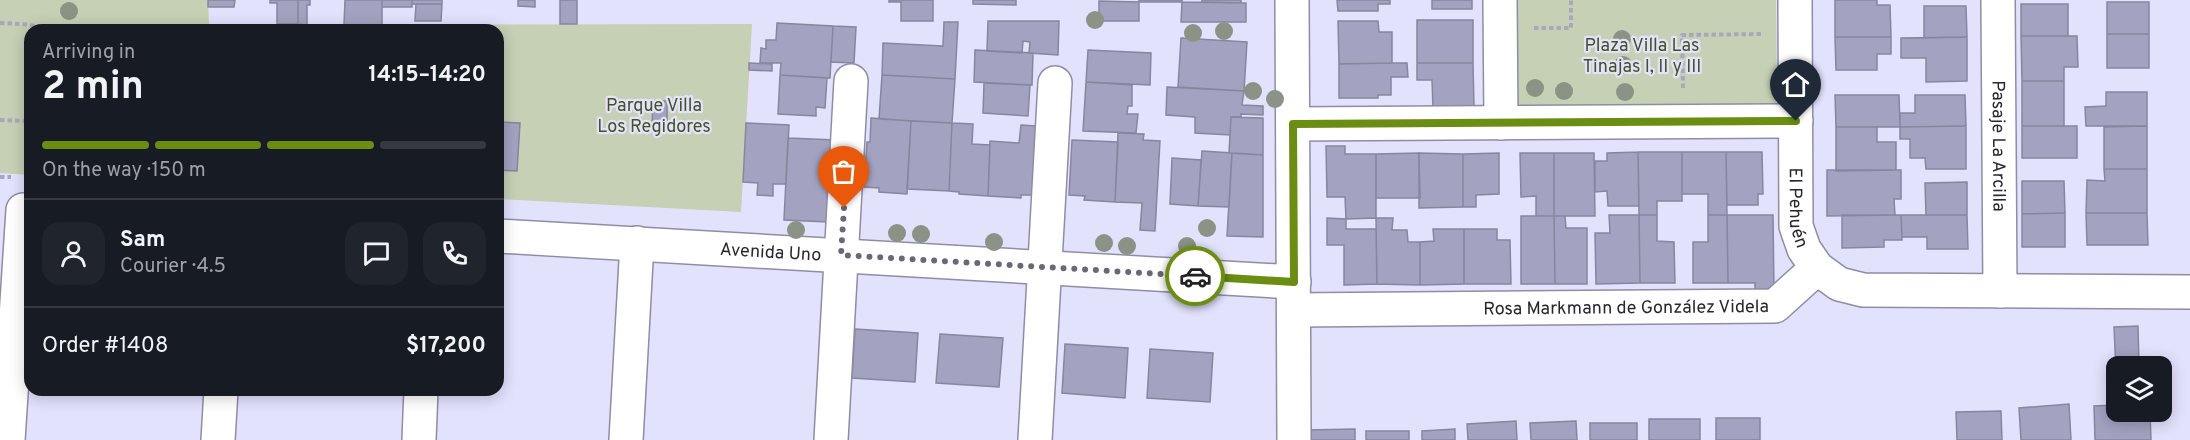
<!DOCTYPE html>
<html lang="en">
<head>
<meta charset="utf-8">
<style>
  :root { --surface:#171b24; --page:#20242c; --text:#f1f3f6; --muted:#9ea1a6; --line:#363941; --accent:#6b8d12 }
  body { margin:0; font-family:Overpass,sans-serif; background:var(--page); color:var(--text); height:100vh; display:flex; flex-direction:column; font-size:22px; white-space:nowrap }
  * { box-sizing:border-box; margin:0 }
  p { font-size:20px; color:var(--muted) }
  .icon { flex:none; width:33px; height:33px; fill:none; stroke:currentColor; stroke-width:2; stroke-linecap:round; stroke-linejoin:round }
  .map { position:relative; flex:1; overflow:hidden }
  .panel { position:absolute; left:24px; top:24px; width:480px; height:372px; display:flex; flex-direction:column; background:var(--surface); border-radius:18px; box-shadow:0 3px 15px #0003 }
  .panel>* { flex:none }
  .tools { position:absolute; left:2106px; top:356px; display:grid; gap:12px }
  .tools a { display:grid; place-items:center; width:66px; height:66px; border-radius:12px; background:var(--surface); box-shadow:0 3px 15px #0003; font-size:30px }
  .pin { position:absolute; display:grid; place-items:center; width:51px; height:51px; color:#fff; margin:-62px -26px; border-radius:50% 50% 50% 0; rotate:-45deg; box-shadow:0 0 6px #0007 }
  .pin .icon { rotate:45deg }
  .courier { position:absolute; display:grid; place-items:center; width:60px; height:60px; margin:-30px; border:4px solid #6b8d12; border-radius:50%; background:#fff; color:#222; box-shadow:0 2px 8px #0007 }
  .overview em { font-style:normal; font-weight:700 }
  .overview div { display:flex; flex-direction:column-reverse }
  .overview { display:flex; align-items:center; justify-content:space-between; height:102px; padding:0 18px }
  h1 { font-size:39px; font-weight:700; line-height:45px }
  .bar { display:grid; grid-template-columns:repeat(4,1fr); gap:9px 6px; align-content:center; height:72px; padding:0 18px }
  .bar i { height:8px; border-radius:4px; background:var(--line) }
  .bar .active { background:var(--accent) }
  .bar p { grid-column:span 4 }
  .line { display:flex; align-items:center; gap:15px; padding:0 18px; border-top:2px solid var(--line) }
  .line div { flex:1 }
  .round { display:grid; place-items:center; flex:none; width:63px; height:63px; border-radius:18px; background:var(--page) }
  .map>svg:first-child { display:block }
  .green { fill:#c5d0b5 }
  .building { fill:#a3a2c1; stroke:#87869e; stroke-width:1.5 }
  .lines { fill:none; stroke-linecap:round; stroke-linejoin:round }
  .minor-casing { stroke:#8d8da5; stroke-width:36 }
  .path { stroke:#a8a7bd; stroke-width:4; stroke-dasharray:4.5 3; stroke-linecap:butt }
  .minor { stroke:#fff; stroke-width:33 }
  .tree { fill:#8a9385 }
  .done { stroke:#696878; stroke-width:6; stroke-dasharray:0 10.8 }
  .route { stroke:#6b8d12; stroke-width:8 }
  .labels { text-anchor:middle; stroke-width:4.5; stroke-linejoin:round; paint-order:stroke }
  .park-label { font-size:18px; fill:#425222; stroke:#e3e2fd }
  .street-label { font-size:18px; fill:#272630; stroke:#e3e2fd }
</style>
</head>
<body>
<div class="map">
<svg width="2190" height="440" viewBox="0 0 2190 440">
  <rect width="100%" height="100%" fill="#e3e2fd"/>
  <path class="green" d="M0 0H208L209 25 752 24 741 212 498 199V30H30V175L0 173Z
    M1507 0H1776L1777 98 1775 107 1532 111 1515 102Z"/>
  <path class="building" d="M208 0H235L234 7H208Z
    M270 0H298V24H277V3H270Z
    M298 0H310V5H307V25L298 24Z
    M345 0H382V25H344Z
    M382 0H412V7H382Z
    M412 0H442V4H412Z
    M518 0H535V7L518 6Z
    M560 0H577V24H560Z
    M889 0H933V21H901V2H889Z
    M973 0H1016V5L973 4Z
    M1139 0H1182V2H1139Z
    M1202 0H1241V3L1202 2Z
    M1337 0H1390V4H1378V11H1338Z
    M1432 0H1472V9H1432Z
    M1835 0H1877V5H1890L1891 37H1835Z
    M1099 1 1139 2V21H1099Z
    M1182 2 1246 3V22H1181Z
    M2107 2H2149V34H2107Z
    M416 4H442L441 21H415Z
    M2021 4H2068V36H2021Z
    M1924 6H1966L1967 37 1924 38Z
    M1417 20H1473V63H1417Z
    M988 21H1059L1058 55 1029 53 1030 42 1023 41 1022 53 987 51Z
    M1338 21H1378L1379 32H1392V63L1339 64Z
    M944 22H958L955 79 882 75 883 43 943 46Z
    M777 23 833 26 830 78 780 75 781 63H760L761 48 766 49V40H776Z
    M833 26 856 27 854 63 831 62Z
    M2107 34H2149V68H2107Z
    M2021 36H2077L2078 67H2064V81H2022Z
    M1835 37H1891V54H1877V70H1836Z
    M1967 37V81L1926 82V58H1901V38Z
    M1181 38 1247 42 1244 91 1178 87Z
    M975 50 1033 53 1032 85 974 82Z
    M1088 50 1151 53 1150 85 1086 82Z
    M749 63 772 64V71L749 70Z
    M1392 63H1407L1408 77H1391V95H1378V98H1339V64Z
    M1417 63H1473L1474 107 1433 108 1432 80H1417Z
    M780 75 827 78 825 108 816 107V116L778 114Z
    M882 75 955 79 952 123 879 119Z
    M2022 81H2064V126H2022Z
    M1086 82 1132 85V106H1128L1127 114H1138L1136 133 1083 131Z
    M984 83 1030 85 1028 116 983 113Z
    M1167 87 1244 91 1242 105 1263 106V115L1241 114V117H1231L1230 135 1195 133V117L1166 115Z
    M2106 92H2147V126H2086L2085 107 2106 106Z
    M1835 95H1899L1900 127H1836Z
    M1915 95H1965L1966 126 1900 127V113H1915Z
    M653 101H667V129H652Z
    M1231 117 1263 118V155L1229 153Z
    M871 118 911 121 907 194 879 192V188L864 187 867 142H870Z
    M911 121 952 123 949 191 907 189Z
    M498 122 520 123 517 171 498 170Z
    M746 123 789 125 786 184H773V196L757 195 758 183 743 182Z
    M952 123 973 124 972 144 990 145 988 196 959 194V192L949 191Z
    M1021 125 1036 126 1034 195H1021V198L988 196 990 141 1019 143Z
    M1966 126V169H1926L1925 158H1910V139H1900V127Z
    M2022 126H2077V158H2022Z
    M2147 126V169H2104V127Z
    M1836 127H1877V142H1896V170L1836 171Z
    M1118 133 1144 134 1143 140 1160 141 1155 231 1140 230 1142 203 1115 202Z
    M788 138 835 140 828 222 784 220Z
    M1072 140 1118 142 1115 202 1084 200 1085 196 1069 195Z
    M1326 146H1345V154H1376V218L1346 219 1345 197H1327Z
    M1202 151 1232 153 1229 207 1198 206Z
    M1638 152 1639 206H1608L1607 191 1595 192V161H1607V153Z
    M1638 152H1682V201H1657V215H1639Z
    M1682 152H1726L1727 215H1708V194H1682Z
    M1726 152H1762L1763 194H1758V205H1727Z
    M1232 153 1263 155V237L1227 236Z
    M1419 153 1420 198H1376V154Z
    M1419 153 1463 154V207L1419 208Z
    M1499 153V194L1476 195V207H1463V154Z
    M1520 153H1554V216H1536V196L1521 197Z
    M1554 153H1594L1595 216H1554Z
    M1172 158 1201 160 1198 206 1170 204Z
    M2104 169H2147V213H2086L2087 180 2105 181Z
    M1827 170H1901V199H1894L1895 215 1827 216Z
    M2022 181H2064L2065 213 2022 214Z
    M1967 182V215H1926L1925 183Z
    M2065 213V247H2022V214Z
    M2086 213H2147L2148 245H2087Z
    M1609 215H1639L1640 283 1596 284 1595 233H1610Z
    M1639 215H1657V241L1674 242 1675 283H1640Z
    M1708 215H1727L1728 283H1693V242H1708Z
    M1727 215H1773L1774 291H1755V283H1728Z
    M1842 215H1901L1902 240H1884V247L1842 248Z
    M1901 215H1967L1968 249H1927V237H1902Z
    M1521 216H1554L1555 284H1521Z
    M1554 216H1565L1566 228H1587V284H1555Z
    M1327 218 1346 219V229H1376L1377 284 1344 285V245H1327Z
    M1376 218H1393L1392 230H1407L1408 242H1420V285L1377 284Z
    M1433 229H1464V284L1420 285V242L1434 241Z
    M1464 229H1497V240H1510L1511 284H1464Z
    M2138 326 2139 366H2116V372L2114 327Z
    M855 329 918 333 915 382 852 378Z
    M940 334 1003 338 999 387 936 383Z
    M1065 344 1128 348 1125 398 1062 393Z
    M1150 349 1213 353 1210 402 1147 398Z
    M2069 404 2071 440H2021L2019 408Z
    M2116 405V411H2150L2151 440H2095L2094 406Z
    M2001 411 2002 440H1957L1956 412Z
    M1716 418H1760V440H1716Z
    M1649 419H1700V440H1649Z
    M1516 421 1517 440H1468L1467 424Z
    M1576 421 1577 440H1531L1530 423Z
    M1590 423H1637V440H1590Z
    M1355 429V440H1307V430Z
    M1455 429V440H1422V431Z
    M1366 431H1409V440H1366Z"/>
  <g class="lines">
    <defs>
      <g id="minor">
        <path d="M1292 0 1294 440"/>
        <path d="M1500 0 1501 123"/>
        <path id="s1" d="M1795 0 1796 226 1804 249 1817 268"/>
        <path id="s2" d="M1998 0 2000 291"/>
        <path d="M1293 124 1796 121"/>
        <path id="s3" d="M498 236 1294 282"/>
        <path id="s4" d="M1294 310 1775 306 1817 268 1839 284 1863 290 2190 292"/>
        <path d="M8 440 23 210"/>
        <path d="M218 440 221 390"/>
        <path d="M419 440 421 390"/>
        <path d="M626 440 637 243"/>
        <path d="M831 440 851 81"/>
        <path d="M1035 440 1055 83"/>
      </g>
    </defs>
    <use href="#minor" class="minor-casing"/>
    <path class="path" d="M0 23 22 24 63 30
      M1534 28H1571V0
      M458 30 459 29
      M1683 88 1682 35 1762 34
      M0 120 30 121
      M0 177H11"/>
    <use href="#minor" class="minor"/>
  </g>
  <g class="tree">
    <circle cx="69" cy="11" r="9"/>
    <circle cx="1095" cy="20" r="9"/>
    <circle cx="1224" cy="31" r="9"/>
    <circle cx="1193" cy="33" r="9"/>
    <circle cx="1622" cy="39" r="9"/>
    <circle cx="1623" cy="65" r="9"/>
    <circle cx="1535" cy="88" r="9"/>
    <circle cx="1253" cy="91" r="9"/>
    <circle cx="1564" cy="91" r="9"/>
    <circle cx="1625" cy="92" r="9"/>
    <circle cx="1275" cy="99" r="9"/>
    <circle cx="1207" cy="228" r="9"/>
    <circle cx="796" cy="230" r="9"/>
    <circle cx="897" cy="233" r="9"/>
    <circle cx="921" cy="234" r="9"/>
    <circle cx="994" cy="242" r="9"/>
    <circle cx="1104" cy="243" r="9"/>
    <circle cx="1127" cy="246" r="9"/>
    <circle cx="1187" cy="246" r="9"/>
  </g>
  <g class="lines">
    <path class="done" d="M844 208 841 255 1195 276"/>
    <path class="route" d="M1195 276 1294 282 1293 124 1796 121"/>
  </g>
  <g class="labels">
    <g class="park-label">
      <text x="1642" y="51">Plaza Villa Las<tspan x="1642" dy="21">Tinajas I, II y III</tspan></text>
      <text x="654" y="111">Parque Villa<tspan x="654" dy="21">Los Regidores</tspan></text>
    </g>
    <g class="street-label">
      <text dy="6" stroke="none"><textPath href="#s2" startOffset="146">Pasaje La Arcilla</textPath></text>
      <text dy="6" stroke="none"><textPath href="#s1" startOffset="208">El Pehuén</textPath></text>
      <text dy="6" stroke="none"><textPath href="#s3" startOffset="273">Avenida Uno</textPath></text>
      <text dy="6" stroke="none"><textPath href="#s4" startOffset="332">Rosa Markmann de González Videla</textPath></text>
    </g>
  </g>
</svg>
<div class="tools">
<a><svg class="icon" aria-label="layers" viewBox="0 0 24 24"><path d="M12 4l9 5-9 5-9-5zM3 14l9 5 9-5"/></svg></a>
</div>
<div class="pin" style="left:844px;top:208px;background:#ea580c"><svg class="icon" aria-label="bag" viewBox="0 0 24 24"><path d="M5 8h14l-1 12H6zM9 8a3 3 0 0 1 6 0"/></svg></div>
<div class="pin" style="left:1796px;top:121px;background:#1f2937"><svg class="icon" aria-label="home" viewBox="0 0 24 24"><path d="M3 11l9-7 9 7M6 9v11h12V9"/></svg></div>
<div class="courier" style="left:1195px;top:276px"><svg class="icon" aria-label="car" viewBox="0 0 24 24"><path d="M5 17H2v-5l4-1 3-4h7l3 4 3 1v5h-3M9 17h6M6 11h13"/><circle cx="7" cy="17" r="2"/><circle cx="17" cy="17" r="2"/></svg></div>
<section class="panel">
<div class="overview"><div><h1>2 min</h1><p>Arriving in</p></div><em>14:15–14:20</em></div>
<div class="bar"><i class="active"></i><i class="active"></i><i class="active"></i><i></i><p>On the way · 150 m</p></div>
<div class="line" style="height:108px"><a class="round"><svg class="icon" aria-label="person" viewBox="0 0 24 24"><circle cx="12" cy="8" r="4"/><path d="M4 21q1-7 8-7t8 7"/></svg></a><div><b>Sam</b><p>Courier · 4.5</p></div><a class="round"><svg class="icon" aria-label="chat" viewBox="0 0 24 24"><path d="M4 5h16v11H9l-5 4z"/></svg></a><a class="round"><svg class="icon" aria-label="phone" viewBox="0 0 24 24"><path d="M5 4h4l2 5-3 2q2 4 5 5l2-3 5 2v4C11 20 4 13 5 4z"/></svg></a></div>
<div class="line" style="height:78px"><div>Order #1408</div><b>$17,200</b></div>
</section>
</div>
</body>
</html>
